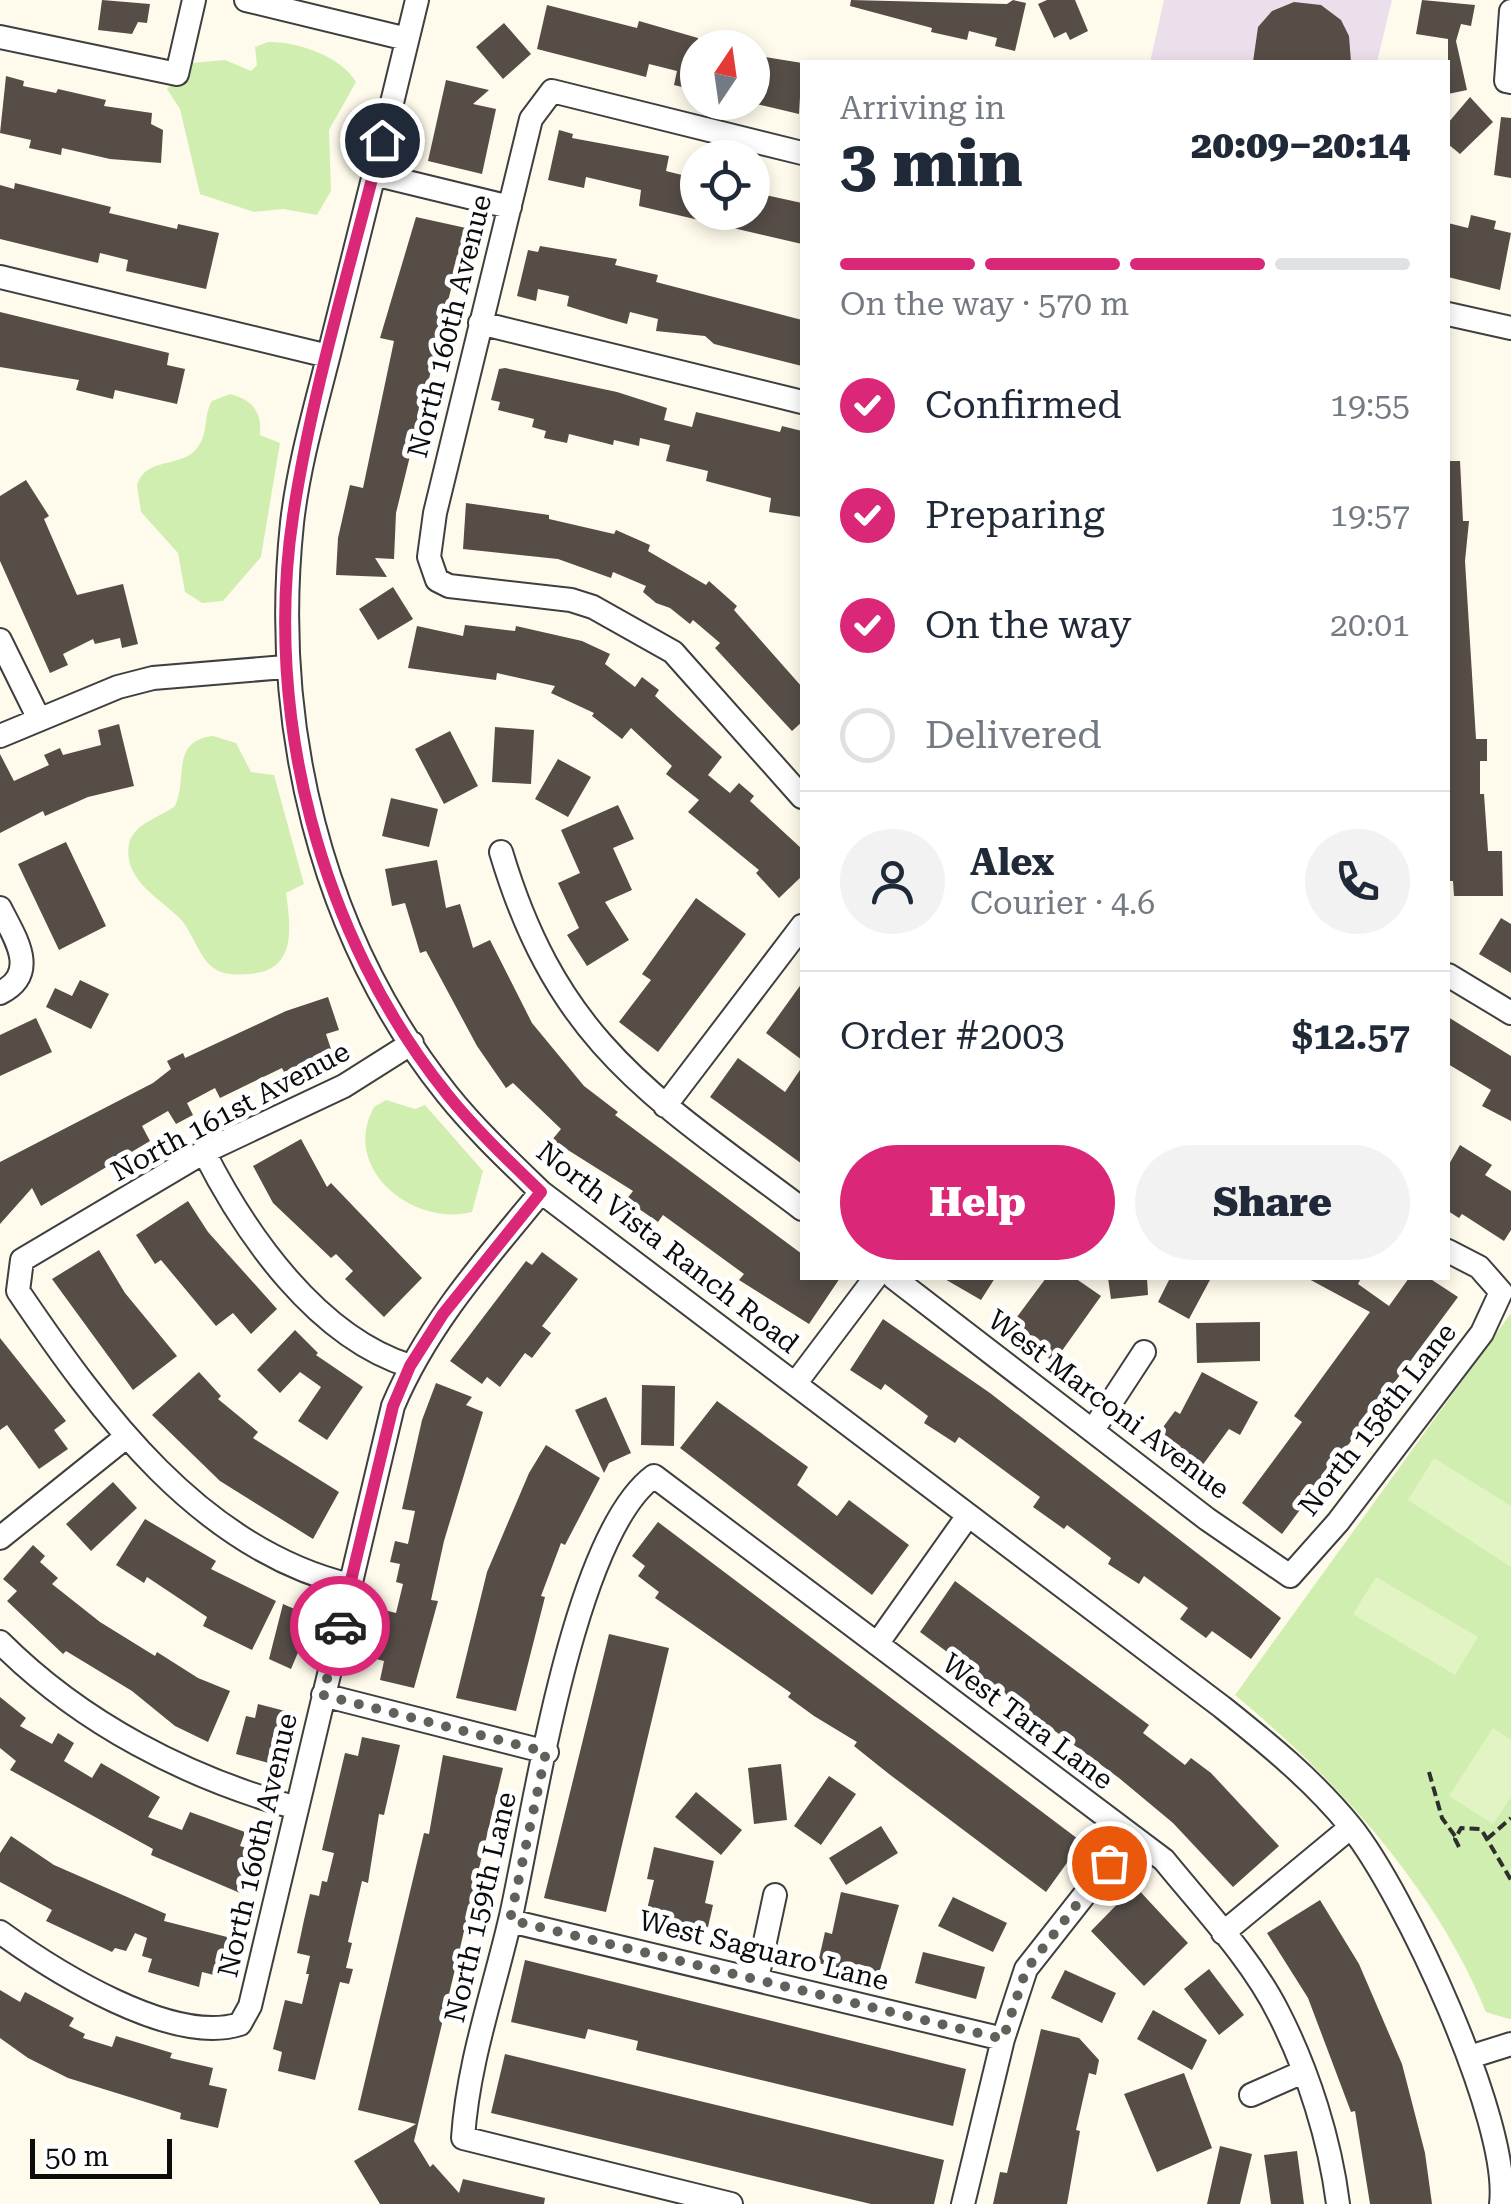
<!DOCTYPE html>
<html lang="en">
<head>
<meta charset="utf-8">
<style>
  :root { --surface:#fff; --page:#f2f2f3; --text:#1f2937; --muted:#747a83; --line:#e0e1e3; --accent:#db2777 }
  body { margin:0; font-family:"Roboto Serif",serif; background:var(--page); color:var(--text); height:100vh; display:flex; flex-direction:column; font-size:38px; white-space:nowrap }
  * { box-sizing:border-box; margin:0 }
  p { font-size:32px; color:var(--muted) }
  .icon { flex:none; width:55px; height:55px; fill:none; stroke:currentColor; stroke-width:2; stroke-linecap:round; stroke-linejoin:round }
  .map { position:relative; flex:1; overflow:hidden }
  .panel { position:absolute; left:800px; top:60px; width:650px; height:1220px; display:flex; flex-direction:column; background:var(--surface); border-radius:0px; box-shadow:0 5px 15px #0003 }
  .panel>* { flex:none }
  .needle { width:65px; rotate:13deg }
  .tools { position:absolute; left:680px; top:30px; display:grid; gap:20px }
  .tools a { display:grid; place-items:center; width:90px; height:90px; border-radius:50%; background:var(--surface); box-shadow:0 5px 15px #0003; font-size:50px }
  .scale { position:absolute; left:30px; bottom:25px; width:142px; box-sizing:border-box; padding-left:10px; border:5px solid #0c0c0c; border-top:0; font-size:28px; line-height:35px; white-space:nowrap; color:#0c0c0c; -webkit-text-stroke:8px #fff; paint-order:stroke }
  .pin { position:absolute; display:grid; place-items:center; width:85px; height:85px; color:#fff; margin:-42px; border:5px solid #fff; border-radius:50%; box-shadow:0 2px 10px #0007 }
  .courier { position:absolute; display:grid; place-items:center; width:100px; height:100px; margin:-50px; border:8px solid #db2777; border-radius:50%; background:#fff; color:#222; box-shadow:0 2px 12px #0007 }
  .head em { font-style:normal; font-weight:800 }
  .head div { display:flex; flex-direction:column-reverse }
  .head { display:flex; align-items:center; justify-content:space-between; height:170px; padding:0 40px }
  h1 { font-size:65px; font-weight:800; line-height:75px }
  .bar { display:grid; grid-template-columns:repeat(4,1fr); gap:15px 10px; align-content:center; height:120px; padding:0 40px }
  .bar i { height:12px; border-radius:8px; background:var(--line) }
  .bar .current { background:var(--accent) }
  .bar p { grid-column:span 4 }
  .line { display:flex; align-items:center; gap:25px; padding:0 40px; border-top:2px solid var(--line) }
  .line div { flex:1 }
  .round { display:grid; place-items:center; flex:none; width:105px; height:105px; border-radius:52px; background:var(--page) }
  ol { padding:0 40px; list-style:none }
  li { display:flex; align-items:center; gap:30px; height:110px }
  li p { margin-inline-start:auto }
  li .icon { padding:10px; border-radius:50%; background:var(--accent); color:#fff; stroke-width:4 }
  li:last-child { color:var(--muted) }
  li i { width:55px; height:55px; border:5px solid var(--line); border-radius:50% }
  .cta { display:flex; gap:20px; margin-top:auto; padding:20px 40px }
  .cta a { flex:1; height:115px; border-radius:60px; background:var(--accent); color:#fff; font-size:40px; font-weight:800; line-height:115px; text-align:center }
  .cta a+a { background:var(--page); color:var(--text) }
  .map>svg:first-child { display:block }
  .industrial { fill:#ebdfec }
  .green { fill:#d1eeb1 }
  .pitch { fill:#e3f4c4 }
  .building { fill:#564d47 }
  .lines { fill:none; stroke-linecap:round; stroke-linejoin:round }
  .minor-casing { stroke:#3f3f3f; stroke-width:26 }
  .path { stroke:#2e2e2e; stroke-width:4; stroke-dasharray:10 5; stroke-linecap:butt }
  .minor { stroke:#fff; stroke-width:22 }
  .done { stroke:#61605a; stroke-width:10; stroke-dasharray:0 18 }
  .route { stroke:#db2777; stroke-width:12 }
  .labels { text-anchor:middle; stroke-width:10; stroke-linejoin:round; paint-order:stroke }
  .street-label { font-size:28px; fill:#0c0c0c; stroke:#fff }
</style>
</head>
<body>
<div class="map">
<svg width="1511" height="2204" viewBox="0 0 1511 2204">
  <rect width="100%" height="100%" fill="#fffbec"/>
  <path class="industrial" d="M1164 0H1392L1377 62H1150Z"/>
  <path class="green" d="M268 42C296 41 341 56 356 82L329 130 331 191 317 215 283 209 254 212 200 194 180 109 167 89 190 63 225 60 251 71 257 65 255 47Z
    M230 394C253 400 262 412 260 435L280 443 261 557 223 601 202 603 185 592 178 553 141 512 137 485C146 456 181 469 197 448 209 434 203 415 212 401Z
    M213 736 236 743 251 772 274 775 304 884 286 893C291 928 297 971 249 974 236 975 222 975 212 967 199 956 193 935 183 922 168 905 145 893 134 873 129 865 127 853 129 844 134 823 159 818 175 806 188 778 170 741 213 736Z
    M386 1100 415 1109 425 1105 483 1171 472 1212C413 1227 340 1169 374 1107Z
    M1511 1313V2019H1509L1486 2012C1435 1887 1337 1780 1235 1695Z"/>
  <path class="pitch" d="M1434 1458 1511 1506V1567L1408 1500Z
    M1376 1577 1478 1637 1455 1675 1353 1614Z
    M1493 1728 1511 1740V1797L1493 1824 1449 1796Z"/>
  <path class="building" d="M102 0 150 4 147 23 138 22 132 34 98 30Z
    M851 0 1007 4 1013 0 1026 3 1015 51 995 46 997 38 969 31 967 40 931 32 932 28 850 6Z
    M1047 0H1075L1088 31 1070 40 1066 32 1054 38 1038 4Z
    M1422 0 1475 5 1471 26 1461 24 1456 41 1467 90 1448 94V39L1416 34Z
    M1294 2 1321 5 1341 20 1349 36 1351 62H1253L1258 27 1272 11Z
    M547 5 637 28 639 21 698 38V91L674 85 677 71 649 64 646 77 537 49Z
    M504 23 531 54 503 79 476 47Z
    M752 55 802 63 799 114 752 103Z
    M6 76 24 81 23 86 56 93 58 89 106 100 104 106 152 113 151 124 163 130 161 163 110 159 62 148 61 155 29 148 31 140 0 133Z
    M446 80 489 90 473 104 496 109 482 174 428 161Z
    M1470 97 1493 122 1460 154 1448 144V123Z
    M1501 117 1511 118V178L1494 175Z
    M559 130 573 134 572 138 669 156 666 171 698 179V212H752V192L802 203V244L639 206 641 190 586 177 584 188 548 180Z
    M15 183 111 207 109 213 177 229 178 224 219 233 206 289 126 271 128 260 100 253 98 263 0 239V185L14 189Z
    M1471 215 1496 221 1494 229 1511 233 1500 290 1448 277V223L1468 228Z
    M416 217 466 228 396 513 394 559 375 558 387 577 336 575 338 538 350 485 363 488 394 341 380 338Z
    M540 246 617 259 615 265 658 275 656 282 802 320V366L714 344 705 336 656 331 658 319 630 312 627 324 609 319 567 306 569 296 538 289 536 301 517 296 528 250 538 252Z
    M0 312 169 353 167 365 185 369 177 404 115 390 113 399 76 390 79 380 0 367Z
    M505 368 617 392 667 408 664 420 692 427 696 412 780 432 782 426 802 431V517L769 512 771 498 706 481 708 471 666 461 670 445 640 438 639 446 614 440 613 445 569 434 567 443 544 438 546 431 532 427 534 419 498 410 500 402 491 400 499 369Z
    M1448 461H1460L1463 521H1469L1465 561 1476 739H1487V761H1480V794H1484L1488 851H1502L1503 896H1454L1453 881H1448Z
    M26 480 49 516 44 519 77 595 123 584 138 644 122 648 120 638 95 644 93 639 63 654 68 665 50 673 0 561V496Z
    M466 503 549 515V519L614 534 616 530 650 545 648 551 706 585 709 581 737 606 734 610 802 687V722L792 731 715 648 720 643 693 620 690 624 670 608 656 603 643 592 646 586 613 572 611 578 558 559 463 549Z
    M393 587 413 619 378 640 359 609Z
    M465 625 515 631 516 626 582 641 610 654 605 664 635 687 642 677 659 690 655 696 722 757 708 775 730 793 739 783 754 796 750 801 802 849V876L779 898 756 873 759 870 688 812 699 800 666 774 672 766 631 728 622 739 592 716 594 713 551 693 555 686 497 673 496 680 408 668 417 626 463 636Z
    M119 724 134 786 88 797 45 816 43 811 0 833V754L14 781 49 765 44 755 60 748 63 755 101 745 98 730Z
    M495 727 534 730 531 784 492 782Z
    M450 731 478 786 444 804 415 749Z
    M558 759 591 777 568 817 535 799Z
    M391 798 438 809 429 847 382 836Z
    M618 805 634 839 613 848 632 890 605 902 629 940 587 966 567 935 579 928 558 883 580 873 561 830Z
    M66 842 106 926 59 950 18 864Z
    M437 860 446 908 460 904 473 948 490 940 532 1023 584 1086 618 1112 615 1115 802 1254V1278H840L809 1324 739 1280 744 1274 663 1215 658 1222 626 1200 633 1191 552 1140 561 1129 513 1083 506 1088 477 1046 426 951 420 953 405 903 392 906 385 869Z
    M696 898 746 934 658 1052 619 1022 651 980 642 974Z
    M1501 918 1511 924V973L1479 954Z
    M80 980 109 994 91 1029 46 1007 55 988 72 996Z
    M802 983V1060L766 1033Z
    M328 997 339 1030 326 1034 332 1052 284 1072 282 1068 220 1098 215 1088 187 1103 193 1115 176 1124 168 1111 142 1126 150 1141 41 1206 32 1188 0 1224V1162L153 1083 171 1069 167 1061 183 1053 185 1058 286 1011Z
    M1448 1017 1511 1056V1121L1482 1106 1491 1090 1448 1064Z
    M36 1018 52 1052 0 1076V1035Z
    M738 1058 785 1092 802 1067V1164L710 1097Z
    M301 1139 327 1187 331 1183 422 1278 384 1317 345 1279 353 1271 336 1254 331 1258 273 1203 253 1166Z
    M1460 1145 1492 1165 1485 1175 1511 1191V1230L1504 1241 1462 1214 1459 1218 1448 1211V1166Z
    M188 1201 208 1232 277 1309 251 1334 233 1313 216 1326 161 1260 155 1264 136 1235Z
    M99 1250 125 1293 177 1356 133 1390 52 1279Z
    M542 1252 578 1279 542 1326 551 1333 532 1358 525 1353 500 1387 487 1377 482 1384 450 1361 526 1261 532 1265Z
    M943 1278H995L981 1300Z
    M1046 1278H1075L1101 1296 1054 1362 1008 1329Z
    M1108 1278H1147L1148 1295 1111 1299Z
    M1170 1278H1211L1189 1319 1158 1302Z
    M1307 1278H1361L1358 1284 1389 1306 1409 1278H1429L1458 1297 1282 1534 1242 1503 1302 1422 1294 1416 1370 1312Z
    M883 1319 990 1393 1281 1618 1251 1659 1212 1631 1206 1638 1180 1619 1188 1608 1144 1576 1139 1584 1108 1564 1111 1558 1067 1525 1064 1529 1033 1507 1040 1497 959 1437 955 1443 924 1423 928 1416 885 1384 881 1390 850 1370Z
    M1260 1322V1361L1197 1363 1196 1323Z
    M295 1330 318 1353 316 1355 363 1387 327 1440 298 1421 321 1387 300 1372 280 1393 257 1370Z
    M0 1338 66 1421 54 1430 68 1449 39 1469 7 1425 0 1430Z
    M199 1372 221 1396 218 1399 258 1432 253 1438 339 1492 313 1539 220 1481 152 1415Z
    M1202 1372 1258 1402 1240 1435 1229 1429 1196 1474 1152 1442 1175 1411 1180 1414Z
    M436 1383 472 1397 466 1405 483 1412 444 1541 431 1600 438 1601 414 1688 380 1680 384 1661 368 1657 380 1609 396 1613 403 1584 396 1582 400 1564 390 1562 395 1541 408 1544 415 1511 402 1509 422 1420Z
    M642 1385 675 1386 674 1446 641 1445Z
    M606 1397 631 1453 609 1463 604 1473 575 1410Z
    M717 1401 808 1467 797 1485 837 1516 849 1500 909 1545 872 1595 680 1448Z
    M546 1445 600 1478 565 1545 561 1543 541 1596 545 1597 516 1711 456 1698 487 1572 529 1473Z
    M113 1482 137 1508 91 1551 66 1524Z
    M145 1519 216 1561 211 1569 276 1601 252 1650 203 1626 207 1617 147 1577 144 1583 116 1565Z
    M658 1522 1082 1842 1046 1892 889 1774 854 1746 857 1742 814 1716 788 1697 791 1693 655 1598 659 1592 638 1576 645 1566 632 1556Z
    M33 1545 45 1556 40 1562 58 1578 52 1584 100 1622 155 1656 157 1652 198 1678 230 1691 208 1742 175 1726 132 1691 66 1651 63 1654 7 1601 17 1591 3 1579Z
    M955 1581 1149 1725 1143 1733 1185 1765 1191 1758 1211 1773 1279 1846 1233 1887 1173 1823 1119 1778 920 1632Z
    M283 1604 313 1617 291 1669 269 1659Z
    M609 1634 669 1648 606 1912 544 1898Z
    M0 1697 26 1718 20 1726 52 1744 58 1733 74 1743 64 1761 92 1778 101 1763 160 1797 148 1817 182 1830 190 1812 245 1832 240 1846 254 1850 240 1893 151 1855 153 1849 10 1770 16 1761 0 1748Z
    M258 1704 289 1712 276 1765 236 1754 246 1716 255 1718Z
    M362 1737 400 1745 384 1815 379 1814 368 1883 362 1881 348 1942 352 1943 346 1968 353 1969 349 1984 340 1982 315 2080 278 2071 282 2052 273 2049 285 2000 302 2004 309 1974H306L310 1956 297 1953 304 1920 310 1894 319 1896 322 1881 327 1882 334 1853 322 1850 345 1753 358 1756Z
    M443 1755 503 1768 414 2141 430 2167 433 2164 459 2193 463 2179 545 2198 544 2204H380L354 2161 416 2124 358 2110 424 1833 429 1834Z
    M781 1764 787 1820 754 1824 748 1768Z
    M829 1776 856 1794 821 1845 794 1826Z
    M696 1792 742 1830 721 1855 675 1817Z
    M881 1826 898 1853 846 1885 829 1858Z
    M11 1836 54 1865 166 1914 164 1921 231 1938 222 1977 202 1972 199 1987 148 1972 152 1959 142 1956 147 1938 135 1933 126 1951 115 1948 112 1952 46 1921 52 1910 0 1882V1853Z
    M654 1847 714 1861 705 1903 713 1905 706 1936 644 1922 654 1880 647 1879Z
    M1135 1886 1188 1943 1144 1986 1091 1931Z
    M841 1892 899 1905 878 1977 818 1963 825 1932 832 1934Z
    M953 1897 1007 1923 993 1952 938 1926Z
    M1320 1900 1359 1964 1402 2064 1425 2153 1432 2204H1370L1355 2111 1351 2112 1308 1998 1267 1933Z
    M923 1952 985 1967 976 1999 915 1983Z
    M525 1960 966 2069 953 2126 636 2050 638 2041 588 2029 585 2039 511 2022Z
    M1209 1969 1244 2015 1219 2035 1184 1989Z
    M1065 1970 1116 1993 1102 2023 1051 1998Z
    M0 1990 20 2002 25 1992 74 2018 69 2026 85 2034 83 2038 112 2047 116 2036 172 2053 170 2058 213 2068 209 2085 227 2089 218 2128 180 2119 181 2113 68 2078 28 2058 0 2038Z
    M1153 2010 1207 2040 1192 2070 1137 2039Z
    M1041 2029 1079 2038 1099 2060 1096 2075 1089 2073 1076 2130 1080 2131 1067 2204H993L1000 2172 1007 2173Z
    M505 2054 944 2160 934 2204H871L491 2113Z
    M1184 2073 1212 2148 1157 2172 1124 2094Z
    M1220 2146 1252 2154 1240 2204H1207Z
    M1297 2151 1304 2204H1271L1264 2155Z"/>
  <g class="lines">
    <defs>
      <path id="minor" d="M246 0 407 39
        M417 0C390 113 361 226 333 338 318 399 299 461 292 523 271 723 319 934 447 1094 475 1129 509 1161 541 1192L1222 1707C1267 1743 1314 1781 1351 1827 1404 1893 1511 2122 1501 2204
        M1511 11 1506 81 1511 82
        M0 37 177 74 194 0
        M802 153 552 91 531 119 435 513 429 557 437 580 449 586 571 600 593 607 673 652 802 797
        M374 174 510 207
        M0 277 328 356
        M1448 314 1511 328
        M480 323 802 402
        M0 640 38 717
        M0 736 118 687 153 678 285 667
        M501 852C558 1043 652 1096 802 1209
        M0 908C15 938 40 973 0 993
        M1448 975 1511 1013
        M665 1106 802 926
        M204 1152C246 1235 317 1337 410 1366
        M894 1278 1207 1519 1290 1576 1338 1522 1482 1333 1501 1292 1479 1267 1448 1251
        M795 1384 875 1278
        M1093 1430 1144 1352
        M0 1538 126 1437
        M350 1585C200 1549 100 1412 18 1291L22 1260 204 1152 344 1086 412 1043
        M0 1642C81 1723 187 1778 297 1808
        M877 1644 967 1517
        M323 1695 547 1752
        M510 1921 1003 2039
        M0 1932C54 1971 172 2046 240 2024L250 2006 393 1406C427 1325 485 1260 541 1192
        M1223 1933 1351 1827
        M757 1979 775 1895
        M1476 2055 1511 2044
        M1251 2095 1303 2072
        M731 2204 463 2138C468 2062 494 1990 511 1916 534 1813 573 1535 654 1476L1164 1860C1203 1908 1251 1958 1279 2014 1308 2071 1330 2140 1338 2204
        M963 2204 1003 2039 1026 1969 1130 1837"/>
    </defs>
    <use href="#minor" class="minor-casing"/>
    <path class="path" d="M1429 1772 1442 1818 1455 1836
      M1487 1839 1511 1818
      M1459 1847 1455 1839 1461 1828 1481 1829 1511 1880"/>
    <use href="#minor" class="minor"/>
  </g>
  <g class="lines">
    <path class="done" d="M340 1626 323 1695 546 1752 510 1920 1003 2039 1026 1970 1109 1863"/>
    <path class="route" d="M340 1626 393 1406 410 1366 443 1314 541 1192C509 1161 475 1129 447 1094 320 936 263 715 293 516 312 390 351 264 382 140"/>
  </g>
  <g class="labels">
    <g class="street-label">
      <text transform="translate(449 326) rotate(-76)" y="10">North 160th Avenue</text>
      <text transform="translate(230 1111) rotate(-28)" y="10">North 161st Avenue</text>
      <text transform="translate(668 1247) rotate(38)" y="10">North Vista Ranch Road</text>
      <text transform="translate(1109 1404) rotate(37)" y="10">West Marconi Avenue</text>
      <text transform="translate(1377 1419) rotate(-52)" y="10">North 158th Lane</text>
      <text transform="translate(1028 1721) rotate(37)" y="10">West Tara Lane</text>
      <text transform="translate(257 1845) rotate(-77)" y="10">North 160th Avenue</text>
      <text transform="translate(480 1907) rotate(-77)" y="10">North 159th Lane</text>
      <text transform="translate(764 1950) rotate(14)" y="10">West Saguaro Lane</text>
    </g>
  </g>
</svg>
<div class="tools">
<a><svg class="needle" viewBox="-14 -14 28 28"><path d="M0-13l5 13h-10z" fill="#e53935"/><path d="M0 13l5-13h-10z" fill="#747a83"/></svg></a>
<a><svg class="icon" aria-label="locate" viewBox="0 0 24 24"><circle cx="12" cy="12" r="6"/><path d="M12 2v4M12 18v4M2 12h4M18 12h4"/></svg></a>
</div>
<div class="scale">50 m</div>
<div class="pin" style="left:1109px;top:1863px;background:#ea580c"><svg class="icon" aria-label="bag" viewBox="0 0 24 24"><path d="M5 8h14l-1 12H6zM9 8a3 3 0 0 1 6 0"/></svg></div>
<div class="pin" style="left:382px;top:140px;background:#1f2937"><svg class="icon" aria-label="home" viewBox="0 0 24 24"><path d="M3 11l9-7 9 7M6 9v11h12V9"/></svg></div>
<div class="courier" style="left:340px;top:1626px"><svg class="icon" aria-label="car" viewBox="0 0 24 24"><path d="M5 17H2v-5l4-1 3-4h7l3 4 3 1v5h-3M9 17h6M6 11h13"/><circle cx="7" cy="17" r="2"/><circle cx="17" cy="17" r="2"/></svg></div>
<section class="panel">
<div class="head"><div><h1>3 min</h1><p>Arriving in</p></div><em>20:09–20:14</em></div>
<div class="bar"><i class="current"></i><i class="current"></i><i class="current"></i><i></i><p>On the way · 570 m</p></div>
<ol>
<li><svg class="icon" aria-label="check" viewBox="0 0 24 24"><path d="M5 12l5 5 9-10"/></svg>Confirmed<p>19:55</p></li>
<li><svg class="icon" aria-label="check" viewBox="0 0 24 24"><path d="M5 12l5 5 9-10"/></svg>Preparing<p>19:57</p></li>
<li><svg class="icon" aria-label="check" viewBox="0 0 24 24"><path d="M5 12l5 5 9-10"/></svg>On the way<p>20:01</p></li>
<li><i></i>Delivered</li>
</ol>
<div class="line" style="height:180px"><a class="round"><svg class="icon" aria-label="person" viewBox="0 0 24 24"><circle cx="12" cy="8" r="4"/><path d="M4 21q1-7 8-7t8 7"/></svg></a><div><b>Alex</b><p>Courier · 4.6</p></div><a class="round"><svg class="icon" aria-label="phone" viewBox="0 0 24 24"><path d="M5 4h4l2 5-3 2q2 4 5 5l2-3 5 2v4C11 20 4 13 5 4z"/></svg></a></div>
<div class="line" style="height:130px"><div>Order #2003</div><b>$12.57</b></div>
<div class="cta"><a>Help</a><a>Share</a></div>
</section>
</div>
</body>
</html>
